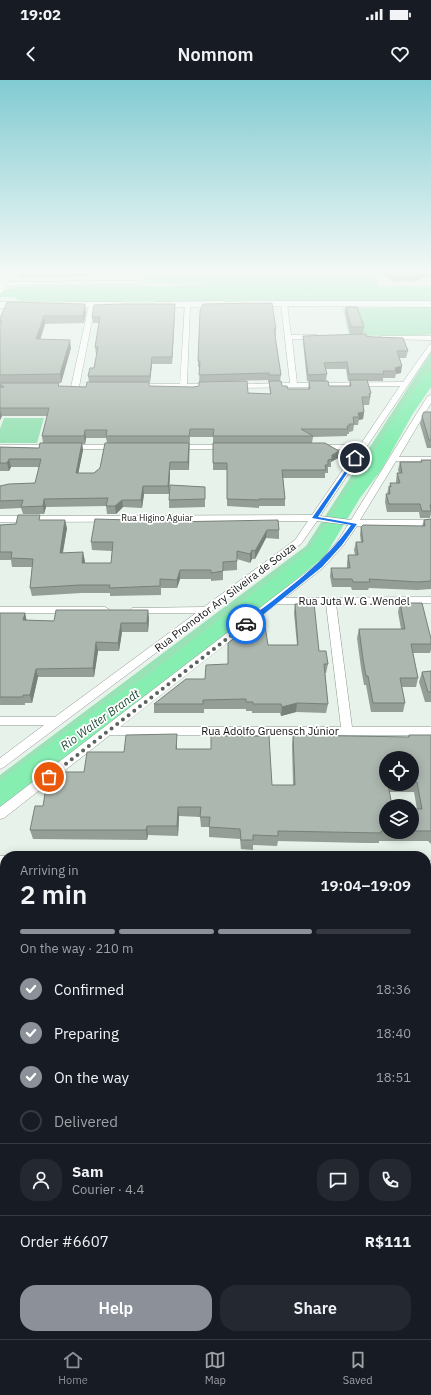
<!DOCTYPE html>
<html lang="en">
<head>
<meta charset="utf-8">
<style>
  :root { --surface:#171b24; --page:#242831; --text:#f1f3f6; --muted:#9ea1a6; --line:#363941; --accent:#8c9099 }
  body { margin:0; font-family:"IBM Plex Sans",sans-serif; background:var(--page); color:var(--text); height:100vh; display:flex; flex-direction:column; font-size:15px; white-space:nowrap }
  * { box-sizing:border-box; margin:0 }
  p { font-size:13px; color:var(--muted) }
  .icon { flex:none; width:22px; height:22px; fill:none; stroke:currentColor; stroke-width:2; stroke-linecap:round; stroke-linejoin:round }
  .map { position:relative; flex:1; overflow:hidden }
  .side { position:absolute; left:0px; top:771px; width:431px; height:488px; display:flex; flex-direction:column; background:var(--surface); border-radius:16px 16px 0 0; box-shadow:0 2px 10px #0003 }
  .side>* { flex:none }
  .fabs { position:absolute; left:379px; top:671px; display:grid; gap:8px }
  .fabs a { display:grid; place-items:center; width:40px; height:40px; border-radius:50%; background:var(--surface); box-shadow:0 2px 10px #0003; font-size:20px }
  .pin { position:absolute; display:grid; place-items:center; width:34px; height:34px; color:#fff; margin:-17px; border:2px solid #fff; border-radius:50%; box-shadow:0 1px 4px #0007 }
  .courier { position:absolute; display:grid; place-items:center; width:40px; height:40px; margin:-20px; border:3px solid #1a73e8; border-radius:50%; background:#fff; color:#222; box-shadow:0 1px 5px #0007 }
  .overview em { font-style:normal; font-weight:600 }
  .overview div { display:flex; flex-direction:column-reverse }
  .overview { display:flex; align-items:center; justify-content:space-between; height:68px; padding:0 20px }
  h1 { font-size:26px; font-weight:600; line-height:30px }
  .bar { display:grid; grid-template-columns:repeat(4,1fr); gap:6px 4px; align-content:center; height:48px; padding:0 20px }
  .bar i { height:5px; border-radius:3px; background:var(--line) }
  .bar .current { background:var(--accent) }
  .bar p { grid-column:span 4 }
  .line { display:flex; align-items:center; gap:10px; padding:0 20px; border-top:1px solid var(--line) }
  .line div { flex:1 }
  .round { display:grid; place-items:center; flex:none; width:42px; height:42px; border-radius:16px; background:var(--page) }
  ol { padding:0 20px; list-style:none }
  li { display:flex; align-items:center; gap:12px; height:44px }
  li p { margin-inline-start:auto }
  li .icon { padding:4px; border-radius:50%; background:var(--accent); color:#fff; stroke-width:4 }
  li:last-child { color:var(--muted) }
  li i { width:22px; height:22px; border:2px solid var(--line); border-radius:50% }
  .action { display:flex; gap:8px; margin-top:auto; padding:8px 20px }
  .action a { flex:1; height:46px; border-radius:16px; background:var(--accent); color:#fff; font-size:16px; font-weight:600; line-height:46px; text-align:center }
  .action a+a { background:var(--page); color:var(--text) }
  .status { display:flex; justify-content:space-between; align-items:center; height:28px; padding:0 20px; background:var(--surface); direction:ltr }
  .status svg { height:11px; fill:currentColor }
  header { display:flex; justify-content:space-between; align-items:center; height:52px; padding:0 20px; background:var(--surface); font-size:18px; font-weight:600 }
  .dock { display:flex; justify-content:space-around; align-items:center; height:56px; border-top:1px solid var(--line); background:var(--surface); font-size:11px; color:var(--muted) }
  .dock a { display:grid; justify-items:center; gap:2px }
  .dock .current { color:var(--accent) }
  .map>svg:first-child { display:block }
  .green { fill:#98e2b5 }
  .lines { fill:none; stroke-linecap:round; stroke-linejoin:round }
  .river { fill:#87eeb2; fill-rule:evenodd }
  .street-casing { stroke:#8e9a92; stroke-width:1 }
  .secondary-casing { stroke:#8e9a92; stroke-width:1 }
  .street { fill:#fff; fill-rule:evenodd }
  .secondary { fill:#fff; fill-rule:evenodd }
  .wall { fill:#949d96; fill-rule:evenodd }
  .shaded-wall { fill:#78807a }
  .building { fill:#acb7af; stroke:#78807a }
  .route { fill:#1a73e8 }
  .done { stroke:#5c635e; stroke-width:4; stroke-dasharray:0 7.2 }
  .labels { text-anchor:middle; stroke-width:3.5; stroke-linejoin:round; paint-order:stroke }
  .far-street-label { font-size:9px; fill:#121613; stroke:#fff }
  .street-label { font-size:11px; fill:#121613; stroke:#fff }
  .water-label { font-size:12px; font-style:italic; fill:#234e36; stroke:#fff }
</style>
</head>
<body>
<div class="status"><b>19:02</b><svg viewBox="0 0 49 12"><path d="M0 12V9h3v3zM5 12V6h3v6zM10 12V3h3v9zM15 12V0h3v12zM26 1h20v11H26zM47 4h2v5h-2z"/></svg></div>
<header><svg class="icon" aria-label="back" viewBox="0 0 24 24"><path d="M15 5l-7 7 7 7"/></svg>Nomnom<svg class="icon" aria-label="heart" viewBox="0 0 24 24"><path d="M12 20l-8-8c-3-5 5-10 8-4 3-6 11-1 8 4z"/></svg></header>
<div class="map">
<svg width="431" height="1259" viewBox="0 0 431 1259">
  <rect width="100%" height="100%" fill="#e6f2ea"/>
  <path class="green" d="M147 193H375V197L378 206H431V221L29 222 20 221 11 216 10 213 14 207 177 206 210 204 145 203Z
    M431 227V254L424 255 349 256 343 228Z
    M431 272V303L317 479 0 727V695L306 466Z
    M4 338H44L37 363H0V349Z
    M426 795 431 796V848H426Z"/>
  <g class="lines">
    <path class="river" d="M431 206V214L0 217V209Z
      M431 291V307L412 335 382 389 360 418 325 476 164 607 126 631 9 722 0 726V701L110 619 148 595 311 468 343 417 365 387 396 335 426 293Z"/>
    <defs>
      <path id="street" d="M138 201 140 202V204L3 206 0 204 3 202Z
        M284 222 287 224 291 255H317L320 257 317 259H292L297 303 403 302 429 265 431 264V271L320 436 351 440 427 317 431 315V323L399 377H431V381H396L360 440H431V446H357L343 466 323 488 285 518 431 517V523L336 524 352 647H431V655H110L4 738 0 739V727L317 484 337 462 348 445 317 441 301 464 4 687 0 689V678L44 645H0V637H55L196 533H135L130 530 132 528 204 527 295 460 308 441 0 442V436L312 435 357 369H317L313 367 317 365H360L400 306 230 308 229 306 233 304 290 303 281 224ZM277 524H326L341 647H120Z
        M92 223 95 225 79 307 75 309 71 307 89 225Z
        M185 224 190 225 187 304H213L217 306 213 308H132L131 306 135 304H180Z
        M382 256H431V260L380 259 379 258Z
        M0 365H117L121 367 117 369H0Z
        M172 365H227L231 367 227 369H175L171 367Z
        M0 527H105L110 530 105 533H0Z
        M0 776H5V788H0Z
        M426 781H431V793H426Z
        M69 1254H87L86 1259H68Z
        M369 1254H387V1259H369Z"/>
      <path id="secondary" d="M3 193H11L4 211 0 214V200Z
        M223 221 226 222 228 224 226 226 155 228 150 225 155 222Z
        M251 221H431V227L248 226 246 224 248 222Z
        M0 222H27L32 225 27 228H0Z
        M65 222H123L128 225 123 228 62 227 60 225Z
        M0 815H5V833H0Z
        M426 854H431V872H426Z"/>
    </defs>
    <use href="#street" class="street-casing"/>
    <use href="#secondary" class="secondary-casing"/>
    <use href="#street" class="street"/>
    <use href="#secondary" class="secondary"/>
  </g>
  <path class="wall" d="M18 193H90L89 196 19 198Z
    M379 193H431V196L410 202 403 200 394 202Z
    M346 227 364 247 363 254H350L345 234Z
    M175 230 172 284H152L150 302H149V306L248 313 270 314 269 302H268V300L199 302 200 287H198V281L200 231 276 249V256H275L281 295 280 301 282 306 288 309H308L309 301H307L303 262V256H366L408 271 406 278H399L401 293 396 294 395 298H383V301H367L371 313 369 325H363L364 332 363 339 359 340 358 345H354L353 351 349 352V354H347V356L313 357 312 363 338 378 331 382V387H328V393H325V398H283L285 419V426H259V428L227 426V390H213V357H190L189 390H170L169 414H144L142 428 123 427 116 434H107L106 426 46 427 44 434H23L21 428 0 429V406L35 403 39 387H11L9 391H0V392V367L39 368 43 363 42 356 47 336H2L0 340V239L86 232 84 243 45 244 40 259 71 268 61 303H59V306L86 307 89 302 88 296 94 288 97 274H96L95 267 99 243H93L92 237ZM326 289H346L348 301H350L349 306H329L326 301 327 294ZM86 358H106L107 363 100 388 94 393H78L83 370 82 364H85Z
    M431 332V368H427L420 344 422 336Z
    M421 380H431V434L430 438H420L419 432H387L385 422 386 414H387L389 406 390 407V403H396V401L397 393H399L398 390 400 382H421Z
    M205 407V427L169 428V420Z
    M431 439V509L417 510 369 508 368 510H352L351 507H332L330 496 331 488H347V483L348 475H355L354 470 356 462H361L360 455 361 447 422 446 424 440Z
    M41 440 67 448 63 473 85 481 84 483H111L112 471 92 470 91 462 166 442 279 450V459L266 458 255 479H252L250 483 237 479V490L223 491V500L211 501V499H180L177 508H161V515L110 516V513H81L32 516 30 508 32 487H12L11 480H0V445L16 444Z
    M400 523 431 559V570L430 573H413L418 598 416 607H402L405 623 403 632H371L366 605H364L361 588 357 558 359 549H401L398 532Z
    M295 524 319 571 328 584 326 593H325L328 624 326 633 296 632 281 636 280 633H252V631H246V629H204V633H154V624L205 599 228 584 297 565 294 533Z
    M0 533H25L26 540 54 541 149 538 148 552H122L119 571H98L94 597H38L32 623H25V625H0Z
    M431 591V622H425L419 602 422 592Z
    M293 655 408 657 409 655H431V764L428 761H379V763H365L278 761 277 766 253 765V770L241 769 240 759 209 757V747H201L200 737 179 736 178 756 148 755 147 760 33 759 30 750 43 726 58 696 84 692 124 672 177 665V669L272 705H293L292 665ZM412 678V704H386ZM389 712H414L417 729H412V752H386V726Z
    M0 843H5V937L2 936 0 943Z
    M426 879 431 880V1008L426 1007Z
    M0 1064H5V1096L0 1095Z
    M426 1099H431V1149H426Z
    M412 1254H426L431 1259H413Z"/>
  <path class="shaded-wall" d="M422 193H431V196L410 202 411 195Z
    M404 194 403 200 394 202 395 195Z
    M85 224 86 232 84 243 83 236Z
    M175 224V230L172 284V277Z
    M44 236 45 244 38 267 36 259Z
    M70 260 71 268 61 303 60 294Z
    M152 277V284L150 302V296Z
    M402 286 401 293 396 294V291L395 288Z
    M0 328 2 336 0 340Z
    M364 332 363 339 359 340V337L358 333Z
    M85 350 86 358 85 364 84 356Z
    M82 363 83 370 77 400 76 393Z
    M189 363V390L188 382Z
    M339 371 338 378 331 382 332 375Z
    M9 379 11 387 9 391 7 383Z
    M170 382V390L169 414 168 406Z
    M143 406 144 414 142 428 141 420Z
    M44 419 46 427 44 434 43 426Z
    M122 420 123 427 116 434 115 426Z
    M65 440 67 448 61 481 60 473Z
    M267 450 266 458 255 479V471Z
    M252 470V479L250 483V474Z
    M83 472 85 481 84 491 82 483Z
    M180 490V499L177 508V500Z
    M148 530 149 538 148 552 147 543Z
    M25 533 27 542 23 540Z
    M121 543 122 552 119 571 118 563Z
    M96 562 98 571 94 597 93 588Z
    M36 589 38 597 32 623 30 615Z
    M297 623 296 632 281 636 282 627Z
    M177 654V679L176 669Z
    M178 727 179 736 178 756 177 746Z
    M147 746 148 755 147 760 146 750Z
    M0 932 2 936 0 943Z
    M5 1018V1037L1 1054 0 1053V1037Z"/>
  <path class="building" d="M390 193H422L411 195 404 194 395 195Z
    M7 222 85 224 83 236H44L36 259 70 260 60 294 0 295V246L2 241H0V239Z
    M272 223 276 249H274L281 295H269V293L199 295 200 281H198L200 231 203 224Z
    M121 224H175L172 277H152L150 296H88L90 288H94L98 267H95L100 237H92L94 225Z
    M346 227H357L364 247H351Z
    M366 254V256L374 257 403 258 408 271H397L402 286 395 288 396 291H383L384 294H349L347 282 324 283 327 294 308 295 303 256Z
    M350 300H367L371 313 369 314 370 317H362L364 332 358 333 359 337H353L354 344H349L350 346H347L348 349H301L313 356H213L214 349H190L189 356H106L107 350H85L84 356H42L49 328H0V307H4L0 304V303H59L58 306 86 307 87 302H149V306L193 307 199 306V302L247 301 248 313 271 314 269 301H281L282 306H287L288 309H310L309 301H328L329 306H351Z
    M424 332H431V360H429L422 336Z
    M40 363H82L76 393H94L100 388 105 363H189L188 382H170L168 406H143L141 420H122L115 426H106L108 418 44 419 43 426 21 427 23 420 0 421V406L9 404 35 403 41 379H9L7 383H0V367L37 368H39Z
    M213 363H325L339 371 332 375V379L328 380V385H325L326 390H282L285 419H259V420L227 419V383H213Z
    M421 380H431V425H430L431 431H422L420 424H389L386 414H390L389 406 391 407 390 403H400L397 393H402L400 382H422Z
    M170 405 205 407V419L169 420Z
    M18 435H40L39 440H65L60 473 83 472 82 483H111L113 462H91L95 439 166 441V442L278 440 279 450H267L255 471 252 470 250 474 237 471V481L223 482V491L211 493V490H180L177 500 160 499V506L109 508 110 505H80L30 508 33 479 11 478 12 472H0V445L16 444Z
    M431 439V501L418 502 369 499 370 502H353L352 499H333L331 488H350L348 475H358L356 462H363L361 447 363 445 425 446 424 440Z
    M314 523 319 571H326L328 584H324L328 624 297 623 282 627 281 624H253V622H246V619L203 620V624H154L186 599H205L206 585 228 584V563L257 541 265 546 268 565H298L295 524Z
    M400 523H422L431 559V564H411L418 598H400L405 623H373L368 596H366L363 579 359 549H405Z
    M56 530H148L147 543H121L118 563 96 562 93 588 36 589 30 615H23V617H0V533H25L23 540 54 541Z
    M431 591V612H428L422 592Z
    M177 654 176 669H211V656H269L272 705H295L293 655 409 657V655H431V751H412V729H422L417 702H412V678H386V704H388L392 726H386V751H381V753L278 751V756L253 755V760H241L240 749 209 747 210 737H200L201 727H178L177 746H147L146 750H30L35 726H43L48 696H58V692H84L87 672H124L126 655Z
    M0 843H5V930H0Z
    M426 879 431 880V1001L426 1000Z
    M0 1011 5 1012V1018L0 1037Z
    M0 1064H5V1090H0Z
    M426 1099H431V1143H426Z
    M0 1137 5 1138V1251L4 1253 33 1259H0Z
    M426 1166 431 1167V1259H418L417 1254H426Z
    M114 1254H189L188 1259H113Z
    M278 1254H307L306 1259H278Z"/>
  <linearGradient id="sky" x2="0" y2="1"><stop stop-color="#81cbd2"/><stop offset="0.52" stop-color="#f4f9f6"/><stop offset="1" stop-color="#f4f9f6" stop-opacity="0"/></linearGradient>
  <rect width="431" height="369" fill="url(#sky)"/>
  <path class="route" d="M355 377 357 378 318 437 357 444 342 465 322 487 249 546H244V543C282 513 323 485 351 445L312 438Z"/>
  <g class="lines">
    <path class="done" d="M49 697 246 544"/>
  </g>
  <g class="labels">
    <g class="far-street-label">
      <text x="157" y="441">Rua Higino Aguiar</text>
    </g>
    <g class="street-label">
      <text transform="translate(225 517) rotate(-37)" y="4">Rua Promotor Ary Silveira de Souza</text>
      <text x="354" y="525">Rua Juta W. G .Wendel</text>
      <text x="270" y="655">Rua Adolfo Gruensch Júnior</text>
    </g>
    <g class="water-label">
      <text transform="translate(100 640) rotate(-36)" y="4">Rio Walter Brandt</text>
    </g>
  </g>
</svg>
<div class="fabs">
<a><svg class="icon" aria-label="locate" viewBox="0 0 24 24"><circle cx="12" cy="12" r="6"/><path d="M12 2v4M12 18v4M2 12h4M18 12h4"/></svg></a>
<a><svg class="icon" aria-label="layers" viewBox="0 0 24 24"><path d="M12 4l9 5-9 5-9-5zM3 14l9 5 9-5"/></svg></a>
</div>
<div class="pin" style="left:49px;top:697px;background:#ea580c"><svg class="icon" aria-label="bag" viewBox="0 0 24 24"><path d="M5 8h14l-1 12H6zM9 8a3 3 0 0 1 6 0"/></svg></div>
<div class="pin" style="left:355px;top:378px;background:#1f2937"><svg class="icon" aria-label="home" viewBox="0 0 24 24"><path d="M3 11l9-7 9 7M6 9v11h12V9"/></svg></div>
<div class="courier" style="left:246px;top:544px"><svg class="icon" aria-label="car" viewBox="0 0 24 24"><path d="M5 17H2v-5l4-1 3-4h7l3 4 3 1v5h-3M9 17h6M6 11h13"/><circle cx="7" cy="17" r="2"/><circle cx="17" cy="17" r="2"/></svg></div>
<section class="side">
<div class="overview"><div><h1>2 min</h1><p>Arriving in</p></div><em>19:04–19:09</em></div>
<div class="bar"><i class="current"></i><i class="current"></i><i class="current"></i><i></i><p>On the way · 210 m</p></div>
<ol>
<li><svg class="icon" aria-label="check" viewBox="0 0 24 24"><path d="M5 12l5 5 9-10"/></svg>Confirmed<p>18:36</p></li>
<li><svg class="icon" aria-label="check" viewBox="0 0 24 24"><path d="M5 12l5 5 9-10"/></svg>Preparing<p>18:40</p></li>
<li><svg class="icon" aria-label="check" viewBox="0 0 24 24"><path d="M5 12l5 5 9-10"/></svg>On the way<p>18:51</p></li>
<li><i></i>Delivered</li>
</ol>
<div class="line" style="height:72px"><a class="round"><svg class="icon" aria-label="person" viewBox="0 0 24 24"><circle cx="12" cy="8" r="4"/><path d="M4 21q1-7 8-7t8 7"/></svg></a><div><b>Sam</b><p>Courier · 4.4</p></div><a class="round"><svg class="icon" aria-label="chat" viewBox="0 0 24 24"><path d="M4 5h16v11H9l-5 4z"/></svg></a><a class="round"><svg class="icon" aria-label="phone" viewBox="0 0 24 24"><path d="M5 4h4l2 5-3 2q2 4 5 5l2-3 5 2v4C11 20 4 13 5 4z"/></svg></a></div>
<div class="line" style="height:52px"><div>Order #6607</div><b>R$111</b></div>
<div class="action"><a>Help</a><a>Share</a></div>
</section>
</div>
<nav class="dock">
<a class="current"><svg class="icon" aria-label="home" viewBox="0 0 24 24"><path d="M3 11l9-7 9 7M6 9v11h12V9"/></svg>Home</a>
<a><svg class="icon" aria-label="map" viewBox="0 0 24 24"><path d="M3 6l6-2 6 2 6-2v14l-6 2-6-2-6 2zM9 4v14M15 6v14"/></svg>Map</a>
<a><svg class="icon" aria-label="saved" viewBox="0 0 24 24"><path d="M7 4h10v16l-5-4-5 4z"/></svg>Saved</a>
</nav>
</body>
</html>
